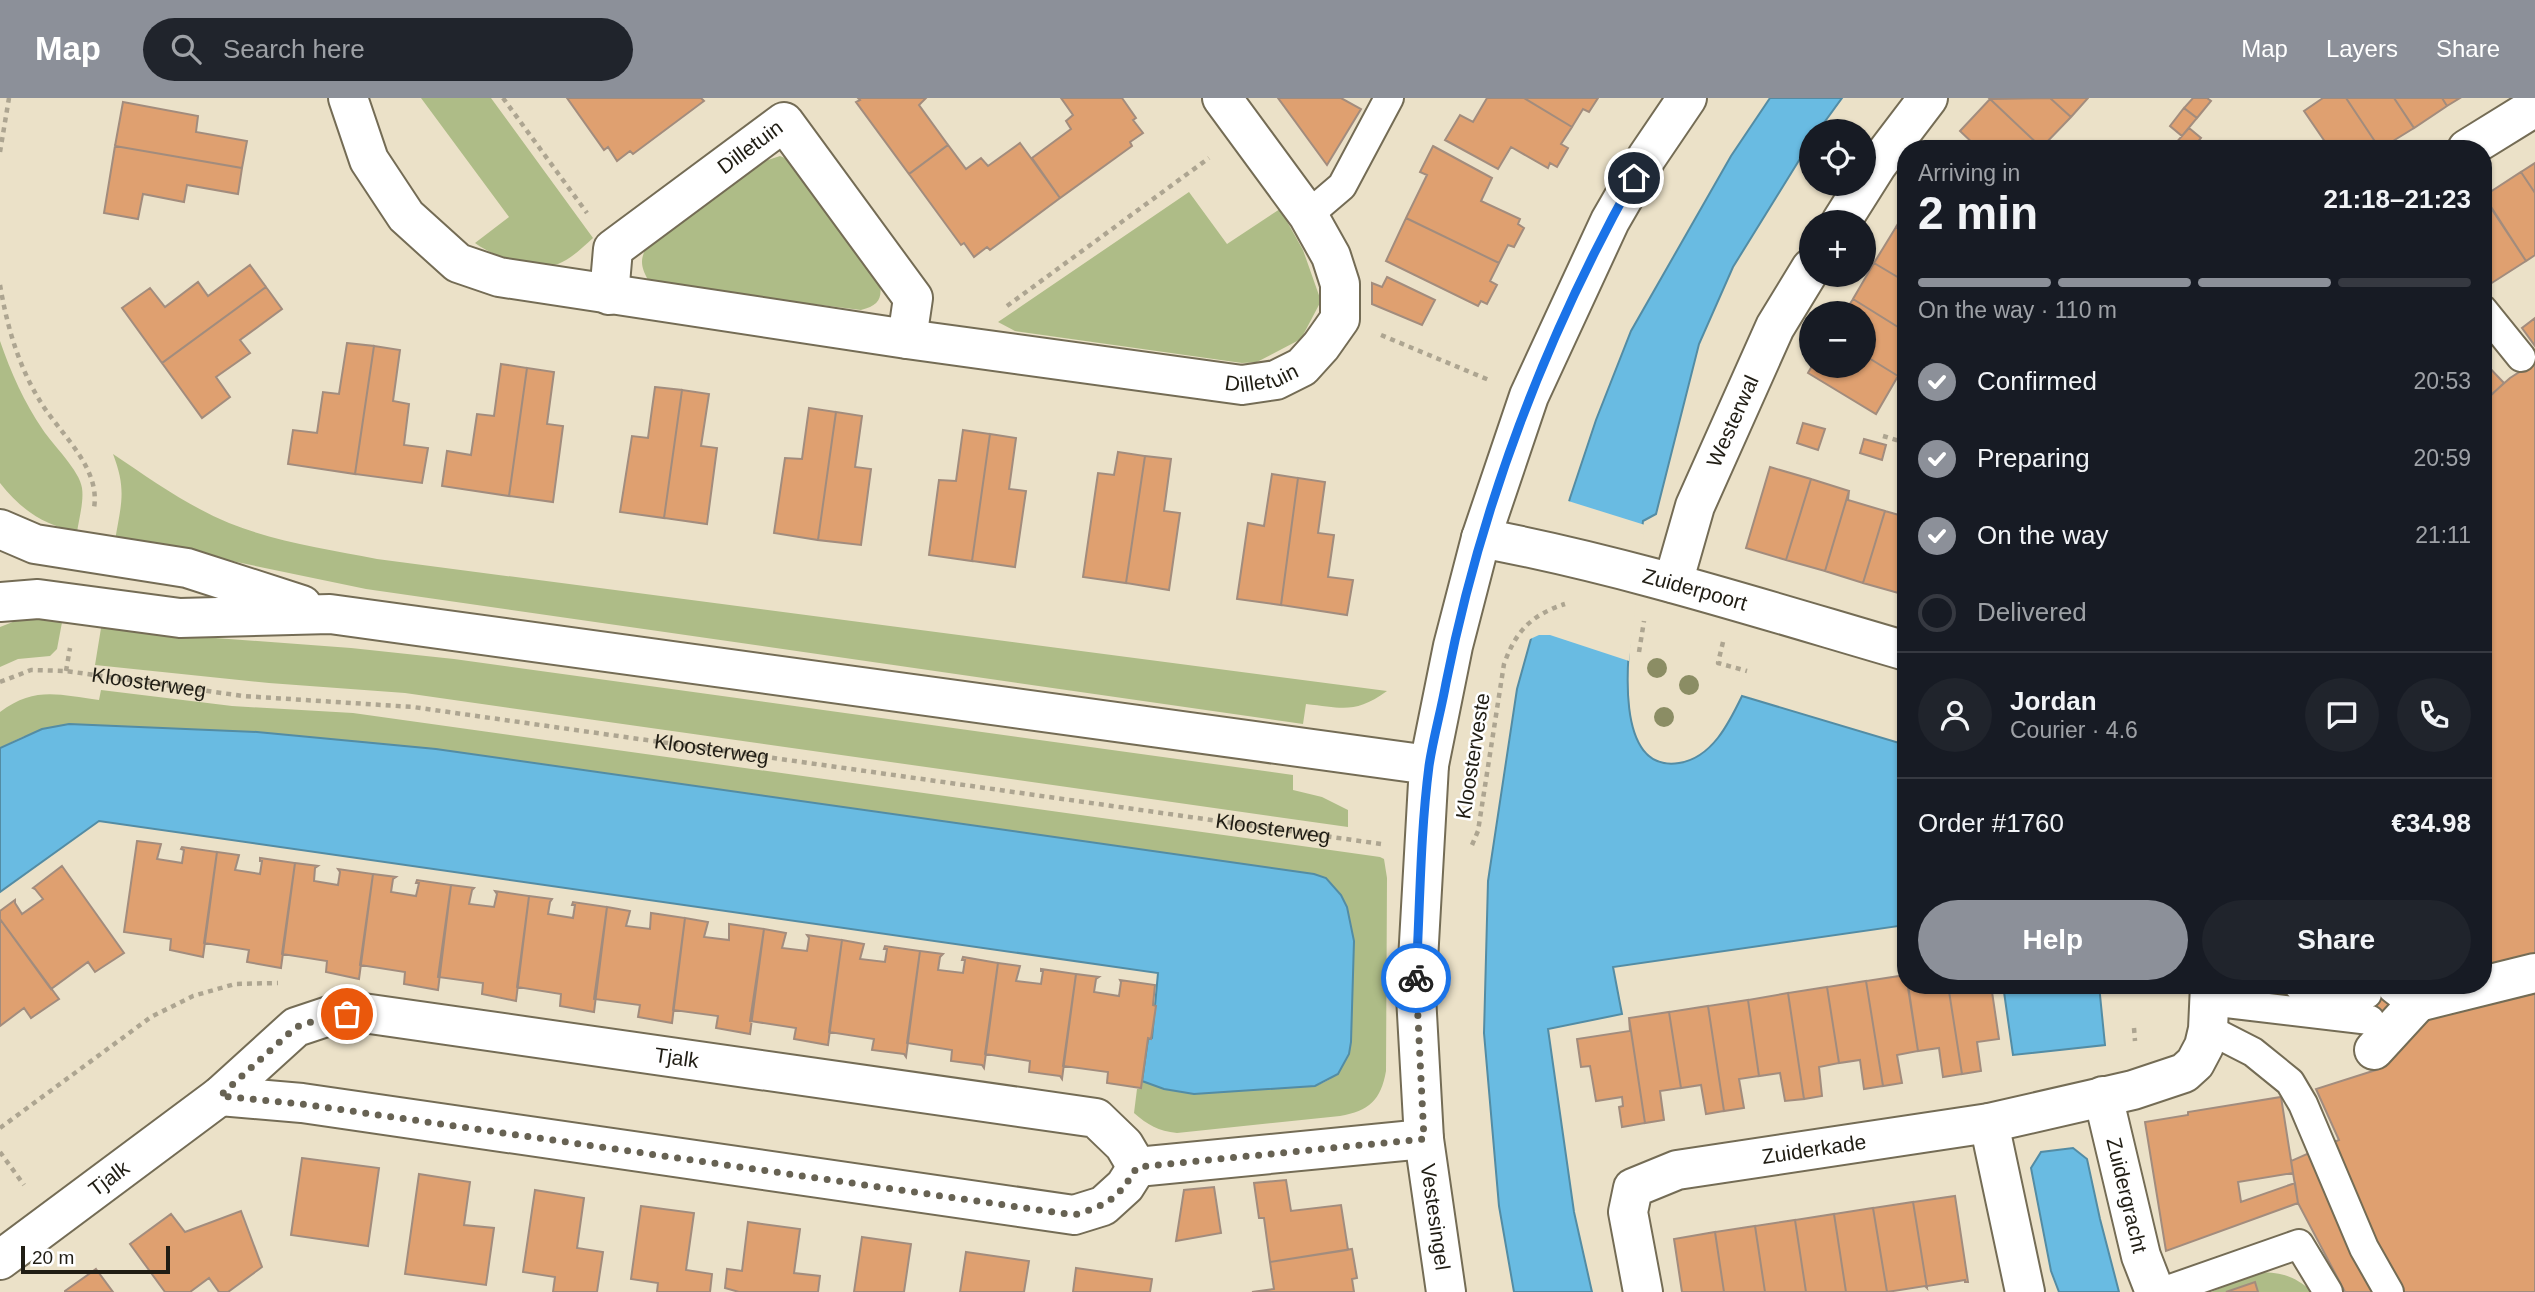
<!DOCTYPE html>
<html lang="en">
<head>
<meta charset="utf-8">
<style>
  :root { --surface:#171b24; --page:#20242c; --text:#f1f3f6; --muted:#9ea1a6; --line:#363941; --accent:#8c9099 }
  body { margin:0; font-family:Arial,sans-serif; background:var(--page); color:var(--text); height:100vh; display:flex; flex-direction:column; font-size:26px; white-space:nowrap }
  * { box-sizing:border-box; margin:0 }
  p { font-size:23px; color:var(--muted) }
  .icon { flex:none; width:38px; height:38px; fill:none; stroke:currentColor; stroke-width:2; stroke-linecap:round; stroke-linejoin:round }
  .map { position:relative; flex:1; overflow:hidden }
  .details { position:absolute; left:1897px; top:42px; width:595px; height:854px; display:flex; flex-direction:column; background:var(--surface); border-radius:28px; box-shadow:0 2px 5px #0004 }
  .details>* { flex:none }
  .tools { position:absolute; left:1799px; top:21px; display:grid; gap:14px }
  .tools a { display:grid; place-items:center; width:77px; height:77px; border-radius:50%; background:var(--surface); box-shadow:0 2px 5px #0004; font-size:35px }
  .scale { position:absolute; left:21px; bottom:18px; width:149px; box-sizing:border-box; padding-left:7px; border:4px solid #201d14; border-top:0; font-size:19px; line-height:24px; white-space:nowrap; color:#201d14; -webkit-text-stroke:5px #fff; paint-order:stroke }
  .pin { position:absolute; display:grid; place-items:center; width:60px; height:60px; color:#fff; margin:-30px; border:4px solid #fff; border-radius:50%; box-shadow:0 2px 7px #0007 }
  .courier { position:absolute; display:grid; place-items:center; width:70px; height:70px; margin:-35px; border:5px solid #1a73e8; border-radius:50%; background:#fff; color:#222; box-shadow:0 2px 9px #0007 }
  .head em { font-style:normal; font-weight:600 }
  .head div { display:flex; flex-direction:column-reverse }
  .head { display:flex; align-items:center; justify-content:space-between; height:119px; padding:0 21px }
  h1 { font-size:46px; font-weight:600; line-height:52px }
  .bar { display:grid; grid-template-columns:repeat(4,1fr); gap:10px 7px; align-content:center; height:84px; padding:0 21px }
  .bar i { height:9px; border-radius:5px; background:var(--line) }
  .bar .selected { background:var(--accent) }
  .bar p { grid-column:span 4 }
  .line { display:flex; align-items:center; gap:18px; padding:0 21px; border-top:2px solid var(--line) }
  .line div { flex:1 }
  .round { display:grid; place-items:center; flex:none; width:74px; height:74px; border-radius:37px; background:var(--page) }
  ol { padding:0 21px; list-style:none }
  li { display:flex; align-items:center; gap:21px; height:77px }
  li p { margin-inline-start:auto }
  li .icon { padding:7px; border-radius:50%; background:var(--accent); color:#fff; stroke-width:4 }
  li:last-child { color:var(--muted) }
  li i { width:38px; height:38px; border:4px solid var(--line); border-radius:50% }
  .cta { display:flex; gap:14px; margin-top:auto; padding:14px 21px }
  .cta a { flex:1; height:80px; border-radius:42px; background:var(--accent); color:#fff; font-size:28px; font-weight:600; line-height:80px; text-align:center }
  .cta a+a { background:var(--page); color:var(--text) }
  header { display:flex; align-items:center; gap:42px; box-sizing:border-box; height:98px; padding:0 35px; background:var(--accent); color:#fff }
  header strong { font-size:33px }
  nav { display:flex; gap:38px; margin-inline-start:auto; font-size:24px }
  .search { width:490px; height:63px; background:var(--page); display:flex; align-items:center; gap:18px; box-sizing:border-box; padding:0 24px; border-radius:38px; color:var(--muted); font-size:26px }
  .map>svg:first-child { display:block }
  .green { fill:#aebc87 }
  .water { fill:#69bbe2; stroke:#538ca4; stroke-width:2 }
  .pier { fill:#ebe1c8 }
  .building { fill:#dfa070; stroke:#a28c7d; stroke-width:2 }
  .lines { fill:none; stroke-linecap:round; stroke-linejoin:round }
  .lane-casing { stroke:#746c55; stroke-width:32 }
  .street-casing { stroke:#746c55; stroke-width:42 }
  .secondary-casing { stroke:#746c55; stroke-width:42 }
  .path { stroke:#ada591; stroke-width:4.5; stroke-dasharray:5 5; stroke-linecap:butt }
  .lane { stroke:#fff; stroke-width:28 }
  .street { stroke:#fff; stroke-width:38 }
  .secondary { stroke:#fff; stroke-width:38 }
  .tree { fill:#8b8d64 }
  .done { stroke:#676253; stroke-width:7; stroke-dasharray:0 12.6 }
  .route { stroke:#1a73e8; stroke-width:9 }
  .labels { text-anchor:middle; stroke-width:5; stroke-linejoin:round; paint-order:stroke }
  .street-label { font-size:21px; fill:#201d14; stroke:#fff }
</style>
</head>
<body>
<header>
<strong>Map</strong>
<div class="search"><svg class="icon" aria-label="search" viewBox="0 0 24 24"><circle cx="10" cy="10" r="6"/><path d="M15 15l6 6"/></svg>Search here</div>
<nav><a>Map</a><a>Layers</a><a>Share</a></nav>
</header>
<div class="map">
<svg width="2535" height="1194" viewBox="0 0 2535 1194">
  <rect width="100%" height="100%" fill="#ebe1c8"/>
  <path class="green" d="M421 0H491L593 140C583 149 571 161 558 166 534 173 494 159 475 145L509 119Z
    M780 58 792 63 879 181C883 200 880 207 861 212L660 187 648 182C640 167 640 161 648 146L765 63Z
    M1189 94 1227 146 1280 111 1303 152 1321 203 1301 241 1257 264 1242 265 1015 233 998 224Z
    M0 243C11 275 24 304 43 332 53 347 80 373 82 390 84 403 79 421 77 434 44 427 21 412 0 385Z
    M113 356C150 381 188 408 229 425 276 444 328 451 377 461L1387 593C1355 616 1343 610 1306 606L1303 626 366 491 203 457 115 443C121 406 127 392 113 356Z
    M63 519 57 551 50 558 18 561 0 569V529L23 520Z
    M102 524 188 538 351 550 454 561 1293 677V692L1322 699 1348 712V729L405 595 269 585 95 567Z
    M101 592 232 608 353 615 1380 759 1384 761 1387 780 1386 973C1381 1002 1369 1013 1340 1018L1177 1035C1158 1033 1148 1027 1134 1015L1137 991H1141L1142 983 1165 991 1194 996 1315 988C1337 981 1347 967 1351 944L1354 843 1347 809 436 651 257 634 69 626 22 639 0 650V614C35 588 59 597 99 602Z
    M2259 1174C2285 1175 2293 1178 2313 1194H2211Z"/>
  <path class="water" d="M1770 0H1842L1818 33H1811V43L1733 169 1699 246 1656 416 1643 423C1640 450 1637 476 1634 503 1630 540 1608 676 1679 665 1712 660 1729 625 1742 598L1906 647V827L1613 869 1622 916 1548 931 1574 1114 1592 1194H1514L1499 1108 1484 935 1488 783 1517 591 1570 400 1596 322 1631 233 1731 58Z
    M69 626 257 634 436 651 1314 776 1326 780 1341 797 1347 809 1354 843 1351 944 1349 956 1338 976 1315 988 1194 996 1164 991 1142 983 1148 941 1152 940 1158 875 99 723 0 794V650L42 631Z
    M2003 887H2099L2105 947 2013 957Z
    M2073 1050 2087 1061 2100 1121 2119 1194H2059L2051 1173 2031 1070 2041 1054Z"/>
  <path class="pier" d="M1565 402 1645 427 1629 563 1550 537H1539L1528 542Z"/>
  <path class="building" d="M567 0H701L704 3 633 56 630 53 617 63 608 49 604 52Z
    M858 0H926L919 7 948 47 909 76 856 4 860 2Z
    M1061 0H1122L1136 20 1133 22 1143 35 1130 44 1132 48 1060 100 1032 60 1071 31 1066 23 1073 17Z
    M1278 0H1341L1361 11 1327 67Z
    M1487 0H1524L1572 29 1561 46 1568 50 1557 69 1550 65 1548 70 1511 49 1498 71 1445 42 1460 17 1473 24Z
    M1524 0H1598L1589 14 1583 11 1572 29Z
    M2050 0 2071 19 2043 48 2046 51H2043L1990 1Z
    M2050 0H2088L2071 19Z
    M2193 0H2207L2211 3 2197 20 2184 10Z
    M2323 0H2346L2380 51H2330L2304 13Z
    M2346 0H2394L2414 30 2380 51Z
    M2394 0H2442L2447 8 2414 30Z
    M2442 0H2460L2447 8Z
    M1990 1 2043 51H1979L1960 33Z
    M123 4 198 18 196 34 247 43 242 70 115 48Z
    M2184 10 2197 20 2182 38 2170 28Z
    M2189 30 2201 40 2192 51H2179L2174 47Z
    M1020 45 1060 100 990 152 987 149 974 159 964 145 961 147 909 76 948 47 966 71 981 60 988 68Z
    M115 48 242 70 238 96 187 87 184 104 143 96 138 121 104 115Z
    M1433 48 1492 80 1481 103 1520 121 1518 126 1524 130 1514 149 1508 147 1499 165 1406 120 1427 77 1420 74Z
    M2535 65V95L2521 74Z
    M2521 74 2535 95V157L2526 163 2484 98Z
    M2483 98 2526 163 2487 188 2483 183Z
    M1906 113V135L1896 129Z
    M1406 120 1499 165 1490 183 1497 187 1487 206 1481 203 1478 208 1386 163Z
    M1896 129 1906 135V184L1874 165Z
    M1874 165 1906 184V234L1853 201Z
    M250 167 266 189 162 265 122 210 150 190 165 209 198 184 208 198Z
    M1387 179 1435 202 1422 227 1372 206V185L1382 189Z
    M266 189 282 211 240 242 250 255 216 279 230 299 202 320 162 265Z
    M1853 201 1906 234V266L1898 278 1864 257V215H1844Z
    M2535 220V248L2522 230Z
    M347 245 374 248 355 376 288 366 293 332 317 335 323 294 339 296Z
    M374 248 400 252 393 303 409 306 404 347 428 350 422 385 355 376Z
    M1864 257 1898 278 1876 316 1808 275 1812 268H1864Z
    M2483 263 2504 285 2487 301 2483 297Z
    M2535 264V1194H2345L2298 1105 2291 1063 2339 1042 2316 991 2379 971 2371 941 2367 887H2483V304L2510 280Z
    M501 266 527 270 509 398 442 388 447 353 471 357 477 316 494 318Z
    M527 270 554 274 547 326 563 328 553 404 509 398Z
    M655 289 682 292 664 420 620 414 632 338 648 340Z
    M682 292 709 296 701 348 717 350 707 426 664 420Z
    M809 310 836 314 818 442 774 435 785 360 802 361Z
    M836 314 862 318 855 369 871 371 861 447 818 442Z
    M1803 325 1825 331 1818 352 1797 345Z
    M963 332 990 336 972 463 929 457 939 382 956 383Z
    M990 336 1016 340 1009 391 1026 393 1015 469 972 463Z
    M1864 341 1886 347 1882 362 1860 355Z
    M1118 354 1145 358 1126 485 1083 479 1098 375 1114 377Z
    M1145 358 1171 361 1164 413 1180 415 1169 492 1126 485Z
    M1770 369 1811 381 1786 462 1746 450Z
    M1272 376 1298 380 1281 507 1237 501 1248 425 1264 428Z
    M1298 380 1325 384 1318 435 1334 437 1328 479 1353 482 1347 517 1281 507Z
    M1811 381 1849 393 1825 473 1786 462Z
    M1849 393 1848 402 1885 413 1863 485 1825 473Z
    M1885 413 1906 419V482L1902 496 1863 485Z
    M137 743 161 746 157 761 182 765 184 752 181 751 182 749 217 754 203 859 170 852 171 841 124 834Z
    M217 754 239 757 235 772 260 776 262 763H260V760L295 765 281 870 247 864 249 852 204 845Z
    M295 765 318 768 315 770 314 783 338 787 340 774 338 771 373 776 359 881 326 874 327 863 282 856Z
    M62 768 124 855 95 874 88 864 51 891 0 821V813L15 802V805L22 816 43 801 35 791 33 790Z
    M373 776 396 779 393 781 391 794 416 798 419 785H416L417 782 451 787 438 892 404 886 405 874 360 867Z
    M451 787 474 790 472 792 469 806 494 809 497 796 495 793 529 798 516 903 482 896 483 885 438 879Z
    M529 798 552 801 550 804 548 816 573 820 575 807H572L573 804 607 809 594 914 560 908 561 896 517 889Z
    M607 809 630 813 626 828 650 831 651 815 685 820 672 925 638 919 640 907 594 901Z
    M685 820 708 824 704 839 729 842V826L764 831 750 936 716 930 718 918 673 912Z
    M0 821 59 901 31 920 24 910 0 928Z
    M764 831 786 835 782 850 807 853 809 840 807 837 842 842 828 947 794 941 796 930 750 923Z
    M842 842 864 846 860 861 885 864 887 851H884L885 848 920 853 906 959 904 956 872 952 874 941 829 934Z
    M920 853 943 856 940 859 938 872 963 875 965 862H962L963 859 998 865 984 970 982 967 951 963 952 952 907 945Z
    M998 865 1020 868 1016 883 1041 886 1043 873H1041V871L1076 876 1062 981 1060 978 1029 974 1030 963 985 956Z
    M1076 876 1099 879 1096 881 1094 894 1119 898 1121 884 1120 882 1155 887 1153 907 1156 908 1151 941 1148 940 1141 990 1107 985 1108 974 1063 968Z
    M1906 877 1918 953 1897 957 1902 985 1883 988 1866 883Z
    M1866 883 1883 988 1864 991 1860 962 1839 965 1827 889Z
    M1908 887 1909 890 1948 887 1962 976 1943 979 1939 950 1918 953Z
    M1948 887H1991L1999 941 1977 944 1981 973 1962 976Z
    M1827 889 1839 965 1819 969 1822 998 1804 1001 1788 895Z
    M1788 895 1804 1001 1785 1003 1780 975 1759 978 1748 902Z
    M1748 902 1759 978 1739 981 1744 1010 1724 1013 1708 908Z
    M1708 908 1724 1013 1706 1016 1701 987 1681 990 1669 914Z
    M1669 914 1681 990 1660 993 1664 1022 1645 1025 1629 920Z
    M1629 920 1645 1025 1622 1029 1619 1009 1623 1008 1622 999 1596 1003 1590 968 1581 969 1577 941 1630 933Z
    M2281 999 2293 1075 2238 1084 2241 1104 2295 1085 2298 1105 2166 1153 2145 1024 2188 1017V1014Z
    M302 1060 379 1070 368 1148 291 1137Z
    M419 1076 470 1084 464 1127 494 1130 486 1187 405 1176Z
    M1286 1082 1291 1113 1341 1107 1348 1152 1270 1164 1264 1120H1259L1254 1085Z
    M1214 1089 1221 1135 1176 1143 1184 1092Z
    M535 1092 584 1100 577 1150 603 1154 597 1194H553L555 1179 523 1174Z
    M1955 1098 1968 1184H1965V1182L1927 1188V1190L1913 1104Z
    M1913 1104 1927 1190 1925 1188 1887 1194 1873 1110Z
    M641 1108 694 1115 686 1172 712 1176 710 1194H657L658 1185 631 1181Z
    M1873 1110 1887 1194H1846L1834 1116Z
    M241 1113 262 1169 228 1194H219L209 1180 190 1194H165L130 1146 171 1116 185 1134Z
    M1834 1116 1846 1194H1806L1795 1122Z
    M1795 1122 1806 1194H1765L1755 1128Z
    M748 1124 800 1131 794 1175 820 1178 818 1194H739L725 1190 727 1171 742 1173Z
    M1755 1128 1765 1194H1724L1715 1134Z
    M1715 1134 1724 1194H1682L1674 1141Z
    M862 1139 911 1146 904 1194H854Z
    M1352 1151 1357 1180 1352 1181 1354 1194H1252L1274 1191 1270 1164Z
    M966 1154 1029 1163 1024 1194H960Z
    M1076 1170 1152 1181 1150 1194H1073Z
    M96 1171 113 1194H65V1193Z
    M2255 1184 2258 1194H2226Z"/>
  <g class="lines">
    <defs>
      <path id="lane" d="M1308 117 1342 88 1389 0
        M2483 212 2521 259
        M2298 887 2367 896
        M2209 903 2370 922
        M2208 931 2253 954 2290 984 2303 1006 2364 1150 2389 1194
        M2162 1194 2299 1146 2328 1194"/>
      <g id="street">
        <path id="s2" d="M348 0 369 62 406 118 458 165 499 179 907 241 1242 287 1276 282 1302 269 1321 248 1340 221V186L1331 158 1308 117 1222 0"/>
        <path d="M2467 51 2535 9"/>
        <path d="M1841 124 1877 67 1928 0"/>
        <path id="s3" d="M609 197 613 151 784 24 913 200 907 241"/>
        <path id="s4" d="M1481 440C1625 467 1765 512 1906 553"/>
        <path id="s5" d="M1673 485 1695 408 1775 229 1811 170"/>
        <path d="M1429 667 1453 548 1481 440 1529 298 1610 123 1647 59 1687 0"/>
        <path d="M2418 904 2535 875"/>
        <path d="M2374 952 2418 904 2396 887"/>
        <path d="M220 998 302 1005 1074 1117 1103 1108 1125 1088 1137 1069"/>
        <path id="s6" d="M2103 998 2141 1158 2155 1194"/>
        <path d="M1989 1025 2025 1194"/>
        <path d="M1137 1069 1424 1041"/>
        <path id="s7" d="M0 1162 220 998 296 929 332 917 363 915 1096 1020 1124 1047 1137 1069"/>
        <path id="s8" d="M1643 1194 1628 1114 1633 1090 1677 1072 1989 1025 2133 992 2184 975 2195 965 2204 948 2208 931 2210 887"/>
      </g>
      <g id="secondary">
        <path d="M0 431 35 446 187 470 302 507"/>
        <path id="s9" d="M0 504 38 501 180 520 330 516 1429 667 1416 898 1424 1041 1446 1194"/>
      </g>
    </defs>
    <use href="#lane" class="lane-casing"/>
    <use href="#street" class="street-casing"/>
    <use href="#secondary" class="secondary-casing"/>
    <g class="path">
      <path d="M503 0 587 115"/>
      <path d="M2164 51 2165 49"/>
      <path d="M0 54 9 0"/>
      <path d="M0 187C7 228 18 267 40 303 59 335 101 369 94 410"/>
      <path d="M1007 208 1209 60"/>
      <path d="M1381 237 1489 282"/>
      <path d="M1883 338 1906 345"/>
      <path d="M1723 544 1718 565 1747 573"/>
      <path d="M1639 554 1644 523"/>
      <path d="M66 573 70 550"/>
      <path id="s1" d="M0 584 31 572 66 573 243 598 413 609 1381 746"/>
      <path d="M1472 747 1478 733 1504 566C1516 533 1531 517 1565 506"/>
      <path d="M2134 930 2135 943"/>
      <path d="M0 1030 151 919 193 898 235 886 278 885"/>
      <path d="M0 1054 24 1087"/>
    </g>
    <use href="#lane" class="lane"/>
    <use href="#street" class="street"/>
    <use href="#secondary" class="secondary"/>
  </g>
  <g class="tree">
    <circle cx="1657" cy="570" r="10"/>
    <circle cx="1689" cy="587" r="10"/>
    <circle cx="1664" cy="619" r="10"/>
  </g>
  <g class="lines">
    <path class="done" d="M347 916 332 917 296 929 220 998 302 1006 1074 1117C1109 1106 1118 1101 1137 1069L1424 1041 1416 880"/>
    <path class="route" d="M1416 880C1420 810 1420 738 1429 668 1433 641 1441 613 1446 585 1481 408 1546 238 1634 80"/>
  </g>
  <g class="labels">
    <g class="street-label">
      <text dy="7" stroke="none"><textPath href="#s3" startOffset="217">Dilletuin</textPath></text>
      <text dy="7" stroke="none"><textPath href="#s2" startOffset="1017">Dilletuin</textPath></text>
      <text dy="7" stroke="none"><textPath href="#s5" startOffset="173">Westerwal</textPath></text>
      <text dy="7" stroke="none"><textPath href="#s4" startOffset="220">Zuiderpoort</textPath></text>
      <text dy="7" stroke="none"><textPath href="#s1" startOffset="152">Kloosterweg</textPath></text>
      <text dy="7" stroke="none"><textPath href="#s1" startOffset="719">Kloosterweg</textPath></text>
      <text transform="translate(1473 658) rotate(-81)" y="7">Kloosterveste</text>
      <text dy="7" stroke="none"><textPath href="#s1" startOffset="1286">Kloosterweg</textPath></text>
      <text dy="7" stroke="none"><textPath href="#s7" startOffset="763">Tjalk</textPath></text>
      <text dy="7" stroke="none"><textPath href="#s8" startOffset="292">Zuiderkade</textPath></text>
      <text dy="7" stroke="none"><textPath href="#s7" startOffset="136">Tjalk</textPath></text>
      <text dy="7" stroke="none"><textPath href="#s6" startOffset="102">Zuidergracht</textPath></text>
      <text dy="7" stroke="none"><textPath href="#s9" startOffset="1894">Vestesingel</textPath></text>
    </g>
  </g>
</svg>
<div class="tools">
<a><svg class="icon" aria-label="locate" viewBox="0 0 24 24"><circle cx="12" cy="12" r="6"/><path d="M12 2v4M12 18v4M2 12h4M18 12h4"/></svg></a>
<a>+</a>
<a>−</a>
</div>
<div class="scale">20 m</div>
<div class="pin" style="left:347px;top:916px;background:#ea580c"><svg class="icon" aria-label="bag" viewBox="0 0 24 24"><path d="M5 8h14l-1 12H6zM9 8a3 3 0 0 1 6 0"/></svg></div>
<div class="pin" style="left:1634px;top:80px;background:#1f2937"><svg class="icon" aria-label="home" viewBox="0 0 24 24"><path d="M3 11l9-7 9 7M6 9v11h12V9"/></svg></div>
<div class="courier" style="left:1416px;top:880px"><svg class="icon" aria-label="bike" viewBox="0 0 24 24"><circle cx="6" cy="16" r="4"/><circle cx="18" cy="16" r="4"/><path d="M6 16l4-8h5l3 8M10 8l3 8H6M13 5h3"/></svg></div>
<section class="details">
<div class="head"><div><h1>2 min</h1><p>Arriving in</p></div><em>21:18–21:23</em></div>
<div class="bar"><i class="selected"></i><i class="selected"></i><i class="selected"></i><i></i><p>On the way · 110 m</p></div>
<ol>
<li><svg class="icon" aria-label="check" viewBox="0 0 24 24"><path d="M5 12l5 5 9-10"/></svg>Confirmed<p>20:53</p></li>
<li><svg class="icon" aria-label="check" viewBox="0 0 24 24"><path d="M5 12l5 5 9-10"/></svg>Preparing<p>20:59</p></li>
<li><svg class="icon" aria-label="check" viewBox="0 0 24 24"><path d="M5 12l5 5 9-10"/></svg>On the way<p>21:11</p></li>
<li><i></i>Delivered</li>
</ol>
<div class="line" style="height:126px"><a class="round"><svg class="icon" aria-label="person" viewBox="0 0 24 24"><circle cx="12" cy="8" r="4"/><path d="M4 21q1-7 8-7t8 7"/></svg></a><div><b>Jordan</b><p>Courier · 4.6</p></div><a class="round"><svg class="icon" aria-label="chat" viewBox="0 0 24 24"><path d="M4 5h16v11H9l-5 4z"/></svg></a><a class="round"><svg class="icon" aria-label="phone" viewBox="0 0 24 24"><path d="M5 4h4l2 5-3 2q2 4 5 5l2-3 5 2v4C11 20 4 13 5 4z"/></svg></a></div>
<div class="line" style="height:91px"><div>Order #1760</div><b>€34.98</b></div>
<div class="cta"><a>Help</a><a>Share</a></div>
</section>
</div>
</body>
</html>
